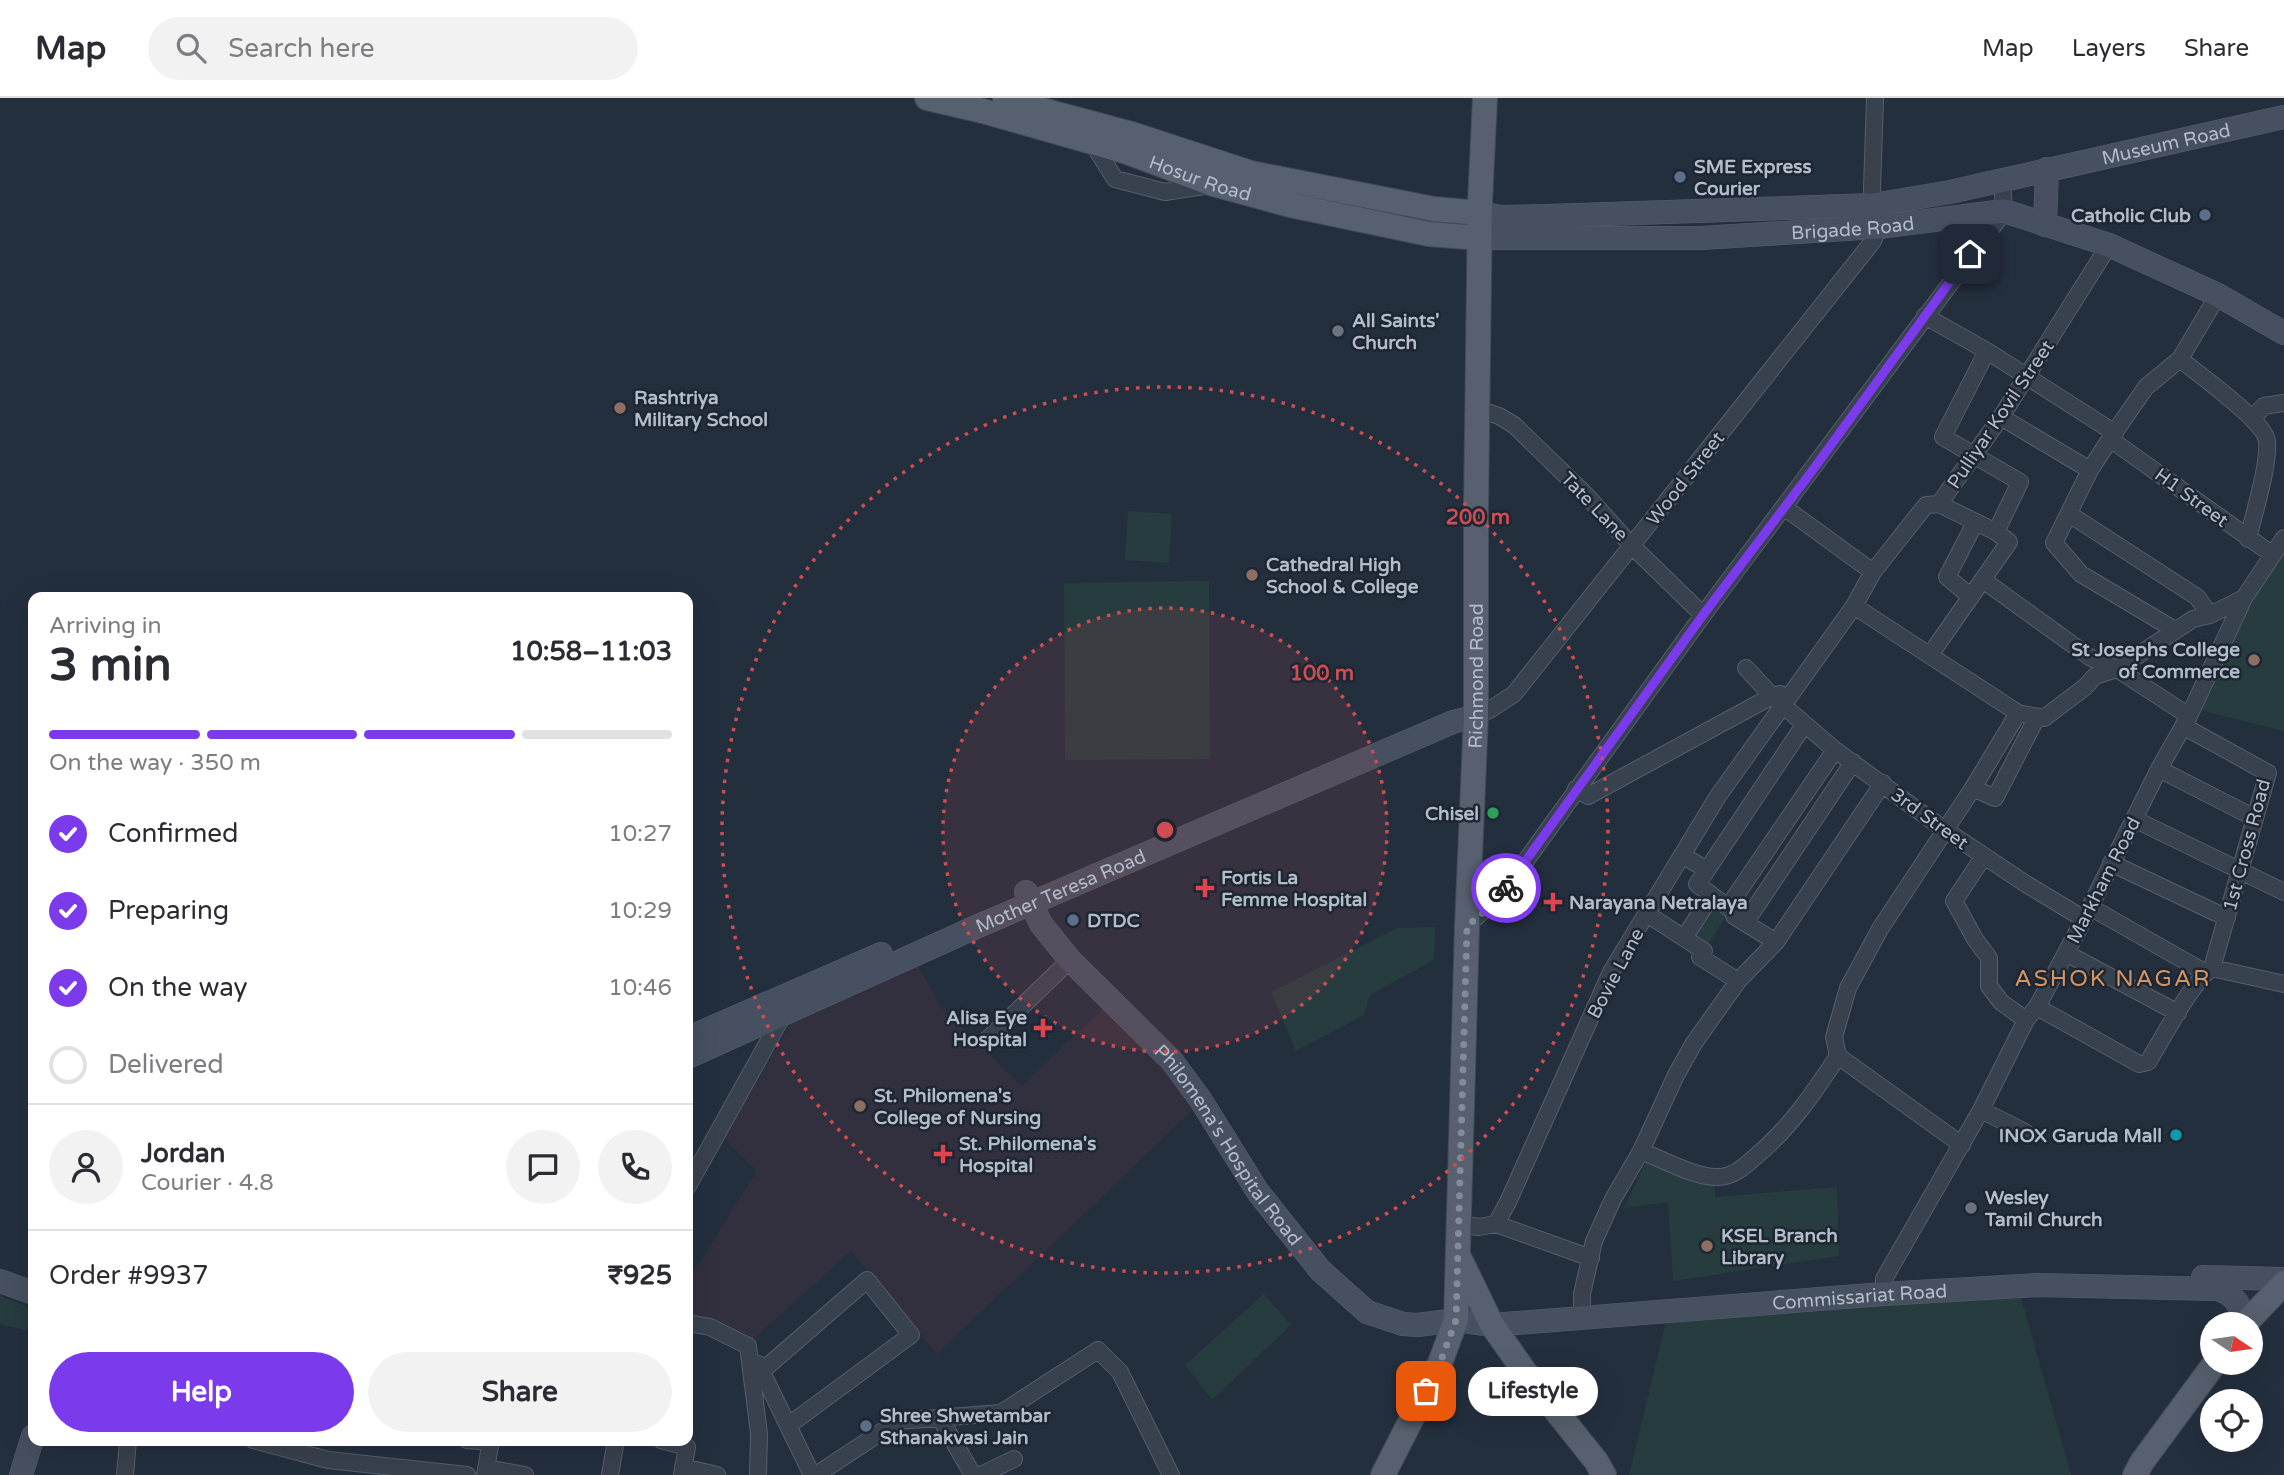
<!DOCTYPE html>
<html lang="en">
<head>
<meta charset="utf-8">
<style>
  :root { --surface:#fff; --page:#f2f2f3; --text:#2b2b33; --muted:#7c7c81; --line:#e1e1e2; --accent:#7c3aed }
  body { margin:0; font-family:"Varela Round",sans-serif; background:var(--page); color:var(--text); height:100vh; display:flex; flex-direction:column; font-size:26px; white-space:nowrap }
  * { box-sizing:border-box; margin:0 }
  p { font-size:23px; color:var(--muted) }
  .icon { flex:none; width:38px; height:38px; fill:none; stroke:currentColor; stroke-width:2; stroke-linecap:round; stroke-linejoin:round }
  .map { position:relative; flex:1; overflow:hidden }
  .details { position:absolute; left:28px; top:494px; width:665px; height:854px; display:flex; flex-direction:column; background:var(--surface); border-radius:14px; box-shadow:0 7px 28px #0002 }
  .details>* { flex:none }
  .needle { width:46px; rotate:103deg }
  .fabs { position:absolute; left:2200px; top:1214px; display:grid; gap:14px }
  .fabs a { display:grid; place-items:center; width:63px; height:63px; border-radius:50%; background:var(--surface); box-shadow:0 7px 28px #0002; font-size:35px }
  .pin { position:absolute; display:grid; place-items:center; width:60px; height:60px; color:#fff; margin:-30px; border-radius:14px; box-shadow:0 4px 10px #0006 }
  .courier { position:absolute; display:grid; place-items:center; width:70px; height:70px; margin:-35px; border:5px solid #7c3aed; border-radius:50%; background:#fff; color:#222; box-shadow:0 2px 9px #0007 }
  .bubble { position:absolute; height:49px; border-radius:24px; background:var(--surface); box-shadow:0 7px 28px #0002; font-size:23px; font-weight:700; line-height:49px; text-align:center }
  .headline em { font-style:normal; font-weight:700 }
  .headline div { display:flex; flex-direction:column-reverse }
  .headline { display:flex; align-items:center; justify-content:space-between; height:119px; padding:0 21px }
  h1 { font-size:46px; font-weight:700; line-height:52px }
  .bar { display:grid; grid-template-columns:repeat(4,1fr); gap:10px 7px; align-content:center; height:84px; padding:0 21px }
  .bar i { height:9px; border-radius:5px; background:var(--line) }
  .bar .active { background:var(--accent) }
  .bar p { grid-column:span 4 }
  .line { display:flex; align-items:center; gap:18px; padding:0 21px; border-top:2px solid var(--line) }
  .line div { flex:1 }
  .round { display:grid; place-items:center; flex:none; width:74px; height:74px; border-radius:37px; background:var(--page) }
  ol { padding:0 21px; list-style:none }
  li { display:flex; align-items:center; gap:21px; height:77px }
  li p { margin-inline-start:auto }
  li .icon { padding:7px; border-radius:50%; background:var(--accent); color:#fff; stroke-width:4 }
  li:last-child { color:var(--muted) }
  li i { width:38px; height:38px; border:4px solid var(--line); border-radius:50% }
  .cta { display:flex; gap:14px; margin-top:auto; padding:14px 21px }
  .cta a { flex:1; height:80px; border-radius:42px; background:var(--accent); color:#fff; font-size:28px; font-weight:700; line-height:80px; text-align:center }
  .cta a+a { background:var(--page); color:var(--text) }
  header { display:flex; align-items:center; gap:42px; box-sizing:border-box; height:98px; padding:0 35px; background:var(--surface); border-bottom:2px solid var(--line) }
  header strong { font-size:33px }
  nav { display:flex; gap:38px; margin-inline-start:auto; font-size:24px }
  .search { width:490px; height:63px; background:var(--page); display:flex; align-items:center; gap:18px; box-sizing:border-box; padding:0 24px; border-radius:38px; color:var(--muted); font-size:26px }
  .map>svg:first-child { display:block }
  .medical { fill:#32303f }
  .green { fill:#263c3f }
  .lines { fill:none; stroke-linecap:round; stroke-linejoin:round }
  .street-casing { stroke:#565f6c; stroke-width:18 }
  .secondary-casing { stroke:#565f6c; stroke-width:24 }
  .primary-casing { stroke:#414a57; stroke-width:26 }
  .street { stroke:#38414e; stroke-width:16 }
  .secondary { stroke:#465061; stroke-width:23 }
  .primary { stroke:#56606e; stroke-width:24 }
  .done { stroke:#828b98; stroke-width:7; stroke-dasharray:0 12.6 }
  .route { stroke:#7c3aed; stroke-width:9 }
  .ring { fill:none; stroke:#ce4d50; stroke-width:3.5; stroke-dasharray:3.5 7 }
  .service-dot { fill:#5c6f8a; stroke:#1d2633; stroke-width:2.5 }
  .worship-dot { fill:#6b7280; stroke:#1d2633; stroke-width:2.5 }
  .education-dot { fill:#8d6e63; stroke:#1d2633; stroke-width:2.5 }
  .leisure-dot { fill:#2e9e5b; stroke:#1d2633; stroke-width:2.5 }
  .health-dot { fill:#e0444e; stroke:#1d2633; stroke-width:2.5 }
  .culture-dot { fill:#0f9aa8; stroke:#1d2633; stroke-width:2.5 }
  .labels { text-anchor:middle; stroke-width:5; stroke-linejoin:round; paint-order:stroke }
  .street-label { font-size:19px; fill:#b4bcc9; stroke:#1d2633 }
  .poi-label { font-size:19px; font-weight:bold; fill:#b4bcc9; stroke:#1d2633; text-anchor:start }
  .quarter-label { font-size:23px; letter-spacing:2px; fill:#d59563; stroke:#1d2633 }
  .centre { fill:#ce4d50; stroke:#1d2633; stroke-width:3.5 }
  .ring-label { font-size:21px; text-anchor:middle; font-weight:bold; fill:#ce4d50; stroke:#1d2633; stroke-width:5; stroke-linejoin:round; paint-order:stroke }
</style>
</head>
<body>
<header>
<strong>Map</strong>
<div class="search"><svg class="icon" aria-label="search" viewBox="0 0 24 24"><circle cx="10" cy="10" r="6"/><path d="M15 15l6 6"/></svg>Search here</div>
<nav><a>Map</a><a>Layers</a><a>Share</a></nav>
</header>
<div class="map">
<svg width="2284" height="1377" viewBox="0 0 2284 1377">
  <rect width="100%" height="100%" fill="#242f3e"/>
  <path class="medical" d="M917 866 941 909 1022 988 1105 908 1197 1008 937 1256 851 1153 749 1245 688 1220V1183L757 1073 724 1040 794 920Z"/>
  <path class="green" d="M1128 413 1172 416 1169 465 1125 462Z
    M2284 453V633L2200 612 2246 512Z
    M1209 483 1210 661 1065 662 1064 485Z
    M1706 805 1726 818 1704 853 1684 840Z
    M1435 829 1434 862 1370 897 1364 917 1296 953 1271 894 1397 830Z
    M1651 1053 1715 1080V1099L1837 1089 1839 1158 1673 1183 1668 1104 1624 1110Z
    M1264 1196 1291 1227 1212 1302 1185 1267Z
    M0 1198 24 1207 33 1216V1234L0 1226Z
    M2021 1199 2071 1377H1629L1666 1223 1961 1201Z"/>
  <g class="lines">
    <defs>
      <path id="street" d="M1091 43 1115 81 1165 94 1210 87
        M1873 107 1872 91 1875 0
        M1964 117 1971 148 1970 156
        M1925 218 1987 253 2115 335
        M1987 253 1943 339 2020 384 1996 434
        M2180 261C2198 276 2265 323 2267 343 2269 369 2254 414 2248 441
        M1478 311 1499 318 1514 327 1586 397 1631 447 1703 517
        M2001 319 2090 372
        M2252 321 2264 308 2284 305
        M2110 341 2273 457
        M1785 410 1873 474
        M2069 416 2197 499 2210 517
        M1983 482 2091 560 2117 571 2189 618
        M1971 499 1947 479 1975 425
        M1854 508 2018 615
        M2175 532 2081 476 2054 445 2090 372 2110 341 2146 289 2180 261 2218 197
        M1930 557 2009 444 1996 434 1939 406
        M1746 570 1772 598 1780 596
        M1476 618 1491 611 1514 596 1873 143 1879 129
        M2183 628 2268 675 2212 870
        M2159 671 2255 720
        M1973 690 1995 700 2037 619
        M1576 691 1588 698 1772 598 1835 652 1945 732 2026 786 2084 821
        M2134 721 2284 794
        M1682 757 1707 772 1697 786 1733 813 1734 818 1776 844
        M1984 758 1954 803 1975 841 1989 860V888L2001 904 2026 922
        M2111 765 2227 820
        M1707 772 1804 627
        M1728 809 1835 652
        M2090 809 2206 875
        M1647 816 1704 853 1700 859 1738 883
        M1745 825 1853 664
        M1467 828 1504 793 1703 517 1997 123 2004 113 2002 82
        M1684 840 1712 797
        M2066 855 2178 915
        M2212 870 2284 886
        M2037 909 2139 966 2148 964C2163 940 2191 885 2212 870
        M988 941 1070 862
        M1838 958 1834 939 1848 890 1880 831 1973 690 2018 615 2044 620 2085 589 2095 578 2117 571 2193 521 2210 517 2244 500
        M1981 1012 2025 1034
        M1641 1053C1662 1061 1696 1080 1718 1079 1733 1079 1745 1068 1755 1059 1790 1030 1813 996 1838 958L1962 1047
        M688 1088 783 917
        M1460 1126 1479 1129 1496 1126 1508 1104 1611 874 1718 698 1854 508 1873 474 1926 407 1939 406 2001 319 2109 147
        M1496 1126 1591 1160
        M1883 1196 1884 1181 1981 1012 2026 922 2037 909 2084 821 2159 671 2189 618 2244 500 2284 440
        M1582 1207V1196L1594 1143 1613 1101 1641 1053 1676 977 1694 945 1738 883 1776 844 1883 685
        M688 1225 710 1229 748 1248 759 1336 758 1377
        M758 1266 812 1377
        M762 1273 867 1182 911 1237 789 1327
        M940 1320 973 1377
        M253 1342 328 1362 467 1377
        M467 1342 491 1344
        M661 1342 687 1349 682 1377
        M683 1369 717 1377
        M486 1370 525 1377
        M125 1377 128 1342
        M485 1377 491 1342
        M610 1377 616 1342
        M816 1377 898 1323 1001 1315 1098 1252 1120 1274 1171 1377
        M981 1377 1014 1361"/>
      <g id="secondary">
        <path id="s1" d="M1480 115 1501 119 1547 118 1873 107 1950 94 2284 19"/>
        <path d="M2045 127 2047 71"/>
        <path id="s2" d="M1479 140H1701L1879 129 2004 113 2109 147 2218 197 2284 235"/>
        <path id="s3" d="M1026 794 1041 826 1070 862 1172 963 1200 1001 1258 1094 1320 1172 1367 1214 1403 1226 1418 1227 1456 1222 1492 1227 1883 1196 2038 1187 2217 1191C2235 1196 2243 1209 2243 1227"/>
        <path d="M688 940 881 856"/>
        <path id="s4" d="M688 959 976 829 1453 624 1476 618"/>
        <path d="M2203 1179 2284 1181"/>
        <path d="M0 1183 33 1195"/>
        <path d="M21 1377 33 1338"/>
      </g>
      <g id="primary">
        <path id="s5" d="M927 0 983 13 1127 54 1213 86 1290 107 1429 136 1479 140"/>
        <path d="M1005 2 1132 36 1251 75 1434 111 1480 115"/>
        <path d="M1461 1163 1492 1227 1525 1274 1596 1363 1604 1377"/>
        <path d="M2244 1227 2284 1185"/>
        <path id="s6" d="M1383 1377 1440 1265 1456 1222 1467 828 1476 618V410L1480 104 1485 0"/>
        <path d="M2135 1377 2142 1364 2215 1265"/>
      </g>
    </defs>
    <use href="#street" class="street-casing"/>
    <use href="#secondary" class="secondary-casing"/>
    <use href="#primary" class="primary-casing"/>
    <use href="#street" class="street"/>
    <use href="#secondary" class="secondary"/>
    <use href="#primary" class="primary"/>
  </g>
  <g class="lines">
    <path class="done" d="M1426 1293 1440 1265 1456 1222 1467 828 1491 808 1506 790"/>
    <path class="route" d="M1506 790 1703 517 1815 369 1970 156"/>
  </g>
  <circle cx="1165" cy="732" r="222" fill="#ce4d50" fill-opacity=".12"/>
  <g class="ring">
    <circle cx="1165" cy="732" r="222"/>
    <circle cx="1165" cy="732" r="443"/>
  </g>
  <g class="service-dot">
    <circle cx="1680" cy="79" r="7"/>
    <circle cx="2205" cy="117" r="7"/>
    <circle cx="1073" cy="822" r="7"/>
    <circle cx="866" cy="1328" r="7"/>
  </g>
  <g class="worship-dot">
    <circle cx="1338" cy="233" r="7"/>
    <circle cx="1971" cy="1110" r="7"/>
  </g>
  <g class="education-dot">
    <circle cx="620" cy="310" r="7"/>
    <circle cx="1252" cy="477" r="7"/>
    <circle cx="2254" cy="562" r="7"/>
    <circle cx="860" cy="1008" r="7"/>
    <circle cx="1707" cy="1148" r="7"/>
  </g>
  <circle class="leisure-dot" cx="1493" cy="715" r="7"/>
  <g class="health-dot">
    <path d="M1201.5 779.5h7v7h7v7h-7v7h-7v-7h-7v-7h7z"/>
    <path d="M1549.5 793.5h7v7h7v7h-7v7h-7v-7h-7v-7h7z"/>
    <path d="M1039.5 919.5h7v7h7v7h-7v7h-7v-7h-7v-7h7z"/>
    <path d="M939.5 1045.5h7v7h7v7h-7v7h-7v-7h-7v-7h7z"/>
  </g>
  <circle class="culture-dot" cx="2176" cy="1037" r="7"/>
  <g class="labels">
    <g class="street-label">
      <text dy="7" stroke="none"><textPath href="#s1" startOffset="693">Museum Road</textPath></text>
      <text dy="7" stroke="none"><textPath href="#s5" startOffset="285">Hosur Road</textPath></text>
      <text dy="7" stroke="none"><textPath href="#s2" startOffset="374">Brigade Road</textPath></text>
      <text transform="translate(2000 316) rotate(-56)" y="7">Pulliyar Kovil Street</text>
      <text transform="translate(1685 380) rotate(-52)" y="7">Wood Street</text>
      <text transform="translate(2192 399) rotate(36)" y="7">H1 Street</text>
      <text transform="translate(1595 408) rotate(46)" y="7">Tate Lane</text>
      <text dy="7" stroke="none"><textPath href="#s6" startOffset="816">Richmond Road</textPath></text>
      <text transform="translate(1930 720) rotate(36)" y="7">3rd Street</text>
      <text transform="translate(2246 747) rotate(-75)" y="7">1st Cross Road</text>
      <text transform="translate(2103 782) rotate(-63)" y="7">Markham Road</text>
      <text dy="7" stroke="none"><textPath href="#s4" startOffset="408">Mother Teresa Road</textPath></text>
      <text transform="translate(1615 875) rotate(-62)" y="7">Bovie Lane</text>
      <text dy="7" stroke="none"><textPath href="#s3" startOffset="326">Philomena's Hospital Road</textPath></text>
      <text dy="7" stroke="none"><textPath href="#s3" startOffset="1041">Commissariat Road</textPath></text>
    </g>
    <g class="poi-label">
      <text x="1694" y="75">SME Express<tspan x="1694" dy="22">Courier</tspan></text>
      <text x="2191" y="124" text-anchor="end">Catholic Club</text>
      <text x="1352" y="229">All Saints'<tspan x="1352" dy="22">Church</tspan></text>
      <text x="634" y="306">Rashtriya<tspan x="634" dy="22">Military School</tspan></text>
      <text x="1266" y="473">Cathedral High<tspan x="1266" dy="22">School &amp; College</tspan></text>
      <text x="2240" y="558" text-anchor="end">St Josephs College<tspan x="2240" dy="22">of Commerce</tspan></text>
      <text x="1479" y="722" text-anchor="end">Chisel</text>
      <text x="1221" y="786">Fortis La<tspan x="1221" dy="22">Femme Hospital</tspan></text>
      <text x="1569" y="811">Narayana Netralaya</text>
      <text x="1087" y="829">DTDC</text>
      <text x="1027" y="926" text-anchor="end">Alisa Eye<tspan x="1027" dy="22">Hospital</tspan></text>
      <text x="874" y="1004">St. Philomena's<tspan x="874" dy="22">College of Nursing</tspan></text>
      <text x="2162" y="1044" text-anchor="end">INOX Garuda Mall</text>
      <text x="959" y="1052">St. Philomena's<tspan x="959" dy="22">Hospital</tspan></text>
      <text x="1985" y="1106">Wesley<tspan x="1985" dy="22">Tamil Church</tspan></text>
      <text x="1721" y="1144">KSEL Branch<tspan x="1721" dy="22">Library</tspan></text>
      <text x="880" y="1324">Shree Shwetambar<tspan x="880" dy="22">Sthanakvasi Jain</tspan></text>
    </g>
    <g class="quarter-label">
      <text x="2113" y="888">ASHOK NAGAR</text>
    </g>
  </g>
  <circle cx="1165" cy="732" r="10" class="centre"/>
  <g class="ring-label">
    <text x="1478" y="426">200 m</text>
    <text x="1322" y="582">100 m</text>
  </g>
</svg>
<div class="fabs">
<a><svg class="needle" viewBox="-14 -14 28 28"><path d="M0-13l5 13h-10z" fill="#e53935"/><path d="M0 13l5-13h-10z" fill="#7c7c81"/></svg></a>
<a><svg class="icon" aria-label="locate" viewBox="0 0 24 24"><circle cx="12" cy="12" r="6"/><path d="M12 2v4M12 18v4M2 12h4M18 12h4"/></svg></a>
</div>
<div class="pin" style="left:1426px;top:1293px;background:#ea580c"><svg class="icon" aria-label="bag" viewBox="0 0 24 24"><path d="M5 8h14l-1 12H6zM9 8a3 3 0 0 1 6 0"/></svg></div>
<div class="pin" style="left:1970px;top:156px;background:#1f2937"><svg class="icon" aria-label="home" viewBox="0 0 24 24"><path d="M3 11l9-7 9 7M6 9v11h12V9"/></svg></div>
<div class="courier" style="left:1506px;top:790px"><svg class="icon" aria-label="bike" viewBox="0 0 24 24"><circle cx="6" cy="16" r="4"/><circle cx="18" cy="16" r="4"/><path d="M6 16l4-8h5l3 8M10 8l3 8H6M13 5h3"/></svg></div>
<div class="bubble" style="left:1468px;top:1269px;width:130px">Lifestyle</div>
<section class="details">
<div class="headline"><div><h1>3 min</h1><p>Arriving in</p></div><em>10:58–11:03</em></div>
<div class="bar"><i class="active"></i><i class="active"></i><i class="active"></i><i></i><p>On the way · 350 m</p></div>
<ol>
<li><svg class="icon" aria-label="check" viewBox="0 0 24 24"><path d="M5 12l5 5 9-10"/></svg>Confirmed<p>10:27</p></li>
<li><svg class="icon" aria-label="check" viewBox="0 0 24 24"><path d="M5 12l5 5 9-10"/></svg>Preparing<p>10:29</p></li>
<li><svg class="icon" aria-label="check" viewBox="0 0 24 24"><path d="M5 12l5 5 9-10"/></svg>On the way<p>10:46</p></li>
<li><i></i>Delivered</li>
</ol>
<div class="line" style="height:126px"><a class="round"><svg class="icon" aria-label="person" viewBox="0 0 24 24"><circle cx="12" cy="8" r="4"/><path d="M4 21q1-7 8-7t8 7"/></svg></a><div><b>Jordan</b><p>Courier · 4.8</p></div><a class="round"><svg class="icon" aria-label="chat" viewBox="0 0 24 24"><path d="M4 5h16v11H9l-5 4z"/></svg></a><a class="round"><svg class="icon" aria-label="phone" viewBox="0 0 24 24"><path d="M5 4h4l2 5-3 2q2 4 5 5l2-3 5 2v4C11 20 4 13 5 4z"/></svg></a></div>
<div class="line" style="height:91px"><div>Order #9937</div><b>₹925</b></div>
<div class="cta"><a>Help</a><a>Share</a></div>
</section>
</div>
</body>
</html>
